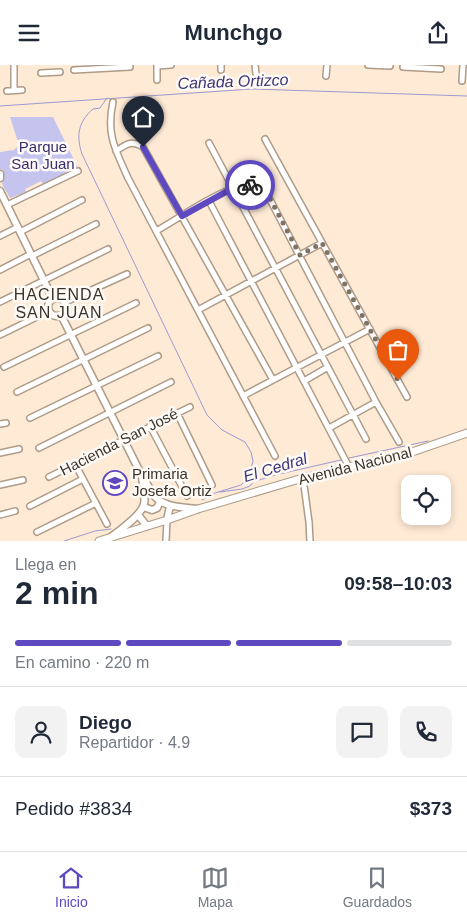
<!DOCTYPE html>
<html lang="es">
<head>
<meta charset="utf-8">
<style>
  :root { --surface:#fff; --page:#f2f2f3; --text:#1f2937; --muted:#747a83; --line:#e0e1e3; --accent:#5e49c1 }
  body { margin:0; font-family:Arial,sans-serif; background:var(--page); color:var(--text); height:100vh; display:flex; flex-direction:column; font-size:19px; white-space:nowrap }
  * { box-sizing:border-box; margin:0 }
  p { font-size:16px; color:var(--muted) }
  .icon { flex:none; width:28px; height:28px; fill:none; stroke:currentColor; stroke-width:2; stroke-linecap:round; stroke-linejoin:round }
  .map { position:relative; height:476px; overflow:hidden }
  .sheet { display:flex; flex-direction:column; background:var(--surface); flex:1 }
  .sheet>* { flex:none }
  .controls { position:absolute; left:401px; top:410px; display:grid; gap:10px }
  .controls a { display:grid; place-items:center; width:50px; height:50px; border-radius:10px; background:var(--surface); box-shadow:0 2px 8px #0003; font-size:25px }
  .pin { position:absolute; display:grid; place-items:center; width:42px; height:42px; color:#fff; margin:-51px -21px; border-radius:50% 50% 50% 0; rotate:-45deg; box-shadow:0 0 5px #0007 }
  .pin .icon { rotate:45deg }
  .courier { position:absolute; display:grid; place-items:center; width:50px; height:50px; margin:-25px; border:4px solid #5e49c1; border-radius:50%; background:#fff; color:#222; box-shadow:0 1px 6px #0007 }
  .head em { font-style:normal; font-weight:700 }
  .head div { display:flex; flex-direction:column-reverse }
  .head { display:flex; align-items:center; justify-content:space-between; height:85px; padding:0 15px }
  h1 { font-size:32px; font-weight:700; line-height:38px }
  .bar { display:grid; grid-template-columns:repeat(4,1fr); gap:8px 5px; align-content:center; height:60px; padding:0 15px }
  .bar i { height:6px; border-radius:4px; background:var(--line) }
  .bar .current { background:var(--accent) }
  .bar p { grid-column:span 4 }
  .line { display:flex; align-items:center; gap:12px; padding:0 15px; border-top:1px solid var(--line) }
  .line div { flex:1 }
  .round { display:grid; place-items:center; flex:none; width:52px; height:52px; border-radius:10px; background:var(--page) }
  header { display:flex; justify-content:space-between; align-items:center; height:65px; padding:0 15px; background:var(--surface); font-size:22px; font-weight:700 }
  .tab-bar { display:flex; justify-content:space-around; align-items:center; height:70px; border-top:1px solid var(--line); background:var(--surface); font-size:14px; color:var(--muted) }
  .tab-bar a { display:grid; justify-items:center; gap:2px }
  .tab-bar .current { color:var(--accent) }
  .map>svg:first-child { display:block }
  .green { fill:#c4c4ee }
  .lines { fill:none; stroke-linecap:round; stroke-linejoin:round }
  .stream { stroke:#9c9ad1; stroke-width:1 }
  .minor-casing { stroke:#ae9b88; stroke-width:8 }
  .tertiary-casing { stroke:#ae9b88; stroke-width:9 }
  .secondary-casing { stroke:#ae9b88; stroke-width:9 }
  .minor { stroke:#fff; stroke-width:5 }
  .tertiary { stroke:#fff; stroke-width:6 }
  .secondary { stroke:#fff; stroke-width:7 }
  .done { stroke:#7f7366; stroke-width:5; stroke-dasharray:0 9 }
  .route { stroke:#5e49c1; stroke-width:6 }
  .labels { text-anchor:middle; stroke-width:5; stroke-linejoin:round; paint-order:stroke }
  .park-label { font-size:15px; fill:#382e70; stroke:#fefaf6 }
  .street-label { font-size:15px; fill:#3a332b; stroke:#fefaf6 }
  .poi-label { font-size:15px; fill:#3a332b; stroke:#fefaf6; text-anchor:start }
  .water-label { font-size:16px; font-style:italic; fill:#3e3578; stroke:#fefaf6 }
  .neighbourhood-label { font-size:16px; letter-spacing:1px; fill:#3a332b; stroke:#fefaf6 }
</style>
</head>
<body>
<header><svg class="icon" aria-label="menu" viewBox="0 0 24 24"><path d="M4 6h16M4 12h16M4 18h16"/></svg>Munchgo<svg class="icon" aria-label="share" viewBox="0 0 24 24"><path d="M12 15V3M7 8l5-5 5 5M5 13v7h14v-7"/></svg></header>
<div class="map">
<svg width="467" height="476" viewBox="0 0 467 476">
  <rect width="100%" height="100%" fill="#feead5"/>
  <path class="green" d="M10 52H53L78 103 43 120 41 116 25 124 26 127 10 133 2 119 4 112 3 105 0 104V87L14 85 19 80Z"/>
  <g class="lines">
    <path class="stream" d="M107 33 100 43 93 44C78 57 76 71 82 89L207 350 222 365 245 377 251 387 253 396 249 411 241 420 215 428 202 435
      M0 41 252 24 467 31
      M349 393 428 376
      M220 427 242 424 250 421 253 417 275 410 341 395
      M64 476 95 466 111 464"/>
    <defs>
      <path id="minor" d="M14 0V25
        M255 0 256 9
        M368 0 390 1
        M157 1 171 0
        M403 2 441 4
        M74 5 130 2
        M221 5V0
        M41 8 60 7
        M326 11 327 0
        M157 15V0
        M462 16 463 0
        M7 26 22 25
        M113 37C106 69 115 84 128 113L275 391
        M265 74 407 332
        M209 78 366 374
        M116 86C127 79 130 75 143 82L273 315 243 331
        M209 136 349 402
        M7 140 78 106
        M156 166C178 154 224 121 248 120 255 120 260 122 266 127L376 337 399 377
        M20 167 82 135
        M0 171 18 162
        M32 191 96 159
        M0 205 31 189
        M0 237 108 184
        M65 237 127 209
        M198 245 322 178
        M0 270 49 246
        M4 302 136 238
        M273 315 370 264
        M304 316 328 302
        M17 327 148 263
        M177 348 212 420
        M30 353 158 291
        M0 359 6 358
        M150 361 187 431
        M329 363 376 337
        M39 383 171 317
        M0 388 19 384
        M75 399 107 459
        M49 412 190 342
        M303 413 309 457 310 476
        M0 420 23 415
        M30 441 83 414
        M0 450 15 446
        M37 467 96 438
        M166 476 167 455"/>
      <path id="tertiary" d="M0 109V113
        M0 126 53 234
        M48 242a9 9 0 1 1 18 0a9 9 0 1 1-18 0Z
        M61 250 142 411C146 416 149 423 152 428 162 443 182 442 198 444
        M144 442 152 445 157 443 160 437
        M138 450 147 461
        M167 455 170 441
        M111 472C120 465 142 450 144 439 146 430 143 421 142 412"/>
      <path id="secondary" d="M99 476 167 455 198 444 303 413 415 386 467 368"/>
    </defs>
    <use href="#minor" class="minor-casing"/>
    <use href="#tertiary" class="tertiary-casing"/>
    <use href="#secondary" class="secondary-casing"/>
    <use href="#minor" class="minor"/>
    <use href="#tertiary" class="tertiary"/>
    <use href="#secondary" class="secondary"/>
  </g>
  <g class="lines">
    <path class="done" d="M250 120 259 121 266 126 300 190 322 178 398 315"/>
    <path class="route" d="M143 82 182 151 233 123 250 120"/>
  </g>
  <defs>
    <symbol id="school-ring" viewBox="-11 -11 22 22"><circle r="9.5" fill="#fefaf6" stroke="#5e49c1" stroke-width="1.5"/><path d="M0-5L7-2L0 1L-7-2ZM-4 1L0 2.5L4 1V4Q0 6-4 4Z" fill="#5e49c1"/></symbol>
  </defs>
  <g fill-rule="evenodd">
    <use href="#school-ring" x="101" y="404" width="28" height="28"/>
  </g>
  <g class="labels">
    <g class="park-label">
      <text x="43" y="87">Parque<tspan x="43" dy="17">San Juan</tspan></text>
    </g>
    <g class="street-label">
      <text transform="translate(119 377) rotate(-27)" y="5">Hacienda San José</text>
      <text transform="translate(355 401) rotate(-14)" y="5">Avenida Nacional</text>
    </g>
    <g class="poi-label">
      <text x="132" y="414">Primaria<tspan x="132" dy="17">Josefa Ortiz</tspan></text>
    </g>
    <g class="water-label">
      <text transform="translate(233 16) rotate(-2)" y="6">Cañada Ortizco</text>
      <text transform="translate(275 402) rotate(-17)" y="6">El Cedral</text>
    </g>
    <g class="neighbourhood-label">
      <text x="59" y="235">HACIENDA<tspan x="59" dy="18">SAN JUAN</tspan></text>
    </g>
  </g>
</svg>
<div class="controls">
<a><svg class="icon" aria-label="locate" viewBox="0 0 24 24"><circle cx="12" cy="12" r="6"/><path d="M12 2v4M12 18v4M2 12h4M18 12h4"/></svg></a>
</div>
<div class="pin" style="left:398px;top:315px;background:#ea580c"><svg class="icon" aria-label="bag" viewBox="0 0 24 24"><path d="M5 8h14l-1 12H6zM9 8a3 3 0 0 1 6 0"/></svg></div>
<div class="pin" style="left:143px;top:82px;background:#1f2937"><svg class="icon" aria-label="home" viewBox="0 0 24 24"><path d="M3 11l9-7 9 7M6 9v11h12V9"/></svg></div>
<div class="courier" style="left:250px;top:120px"><svg class="icon" aria-label="bike" viewBox="0 0 24 24"><circle cx="6" cy="16" r="4"/><circle cx="18" cy="16" r="4"/><path d="M6 16l4-8h5l3 8M10 8l3 8H6M13 5h3"/></svg></div>
</div>
<section class="sheet">
<div class="head"><div><h1>2 min</h1><p>Llega en</p></div><em>09:58–10:03</em></div>
<div class="bar"><i class="current"></i><i class="current"></i><i class="current"></i><i></i><p>En camino · 220 m</p></div>
<div class="line" style="height:90px"><a class="round"><svg class="icon" aria-label="person" viewBox="0 0 24 24"><circle cx="12" cy="8" r="4"/><path d="M4 21q1-7 8-7t8 7"/></svg></a><div><b>Diego</b><p>Repartidor · 4.9</p></div><a class="round"><svg class="icon" aria-label="chat" viewBox="0 0 24 24"><path d="M4 5h16v11H9l-5 4z"/></svg></a><a class="round"><svg class="icon" aria-label="phone" viewBox="0 0 24 24"><path d="M5 4h4l2 5-3 2q2 4 5 5l2-3 5 2v4C11 20 4 13 5 4z"/></svg></a></div>
<div class="line" style="height:65px"><div>Pedido #3834</div><b>$373</b></div>
</section>
<nav class="tab-bar">
<a class="current"><svg class="icon" aria-label="home" viewBox="0 0 24 24"><path d="M3 11l9-7 9 7M6 9v11h12V9"/></svg>Inicio</a>
<a><svg class="icon" aria-label="map" viewBox="0 0 24 24"><path d="M3 6l6-2 6 2 6-2v14l-6 2-6-2-6 2zM9 4v14M15 6v14"/></svg>Mapa</a>
<a><svg class="icon" aria-label="saved" viewBox="0 0 24 24"><path d="M7 4h10v16l-5-4-5 4z"/></svg>Guardados</a>
</nav>
</body>
</html>
